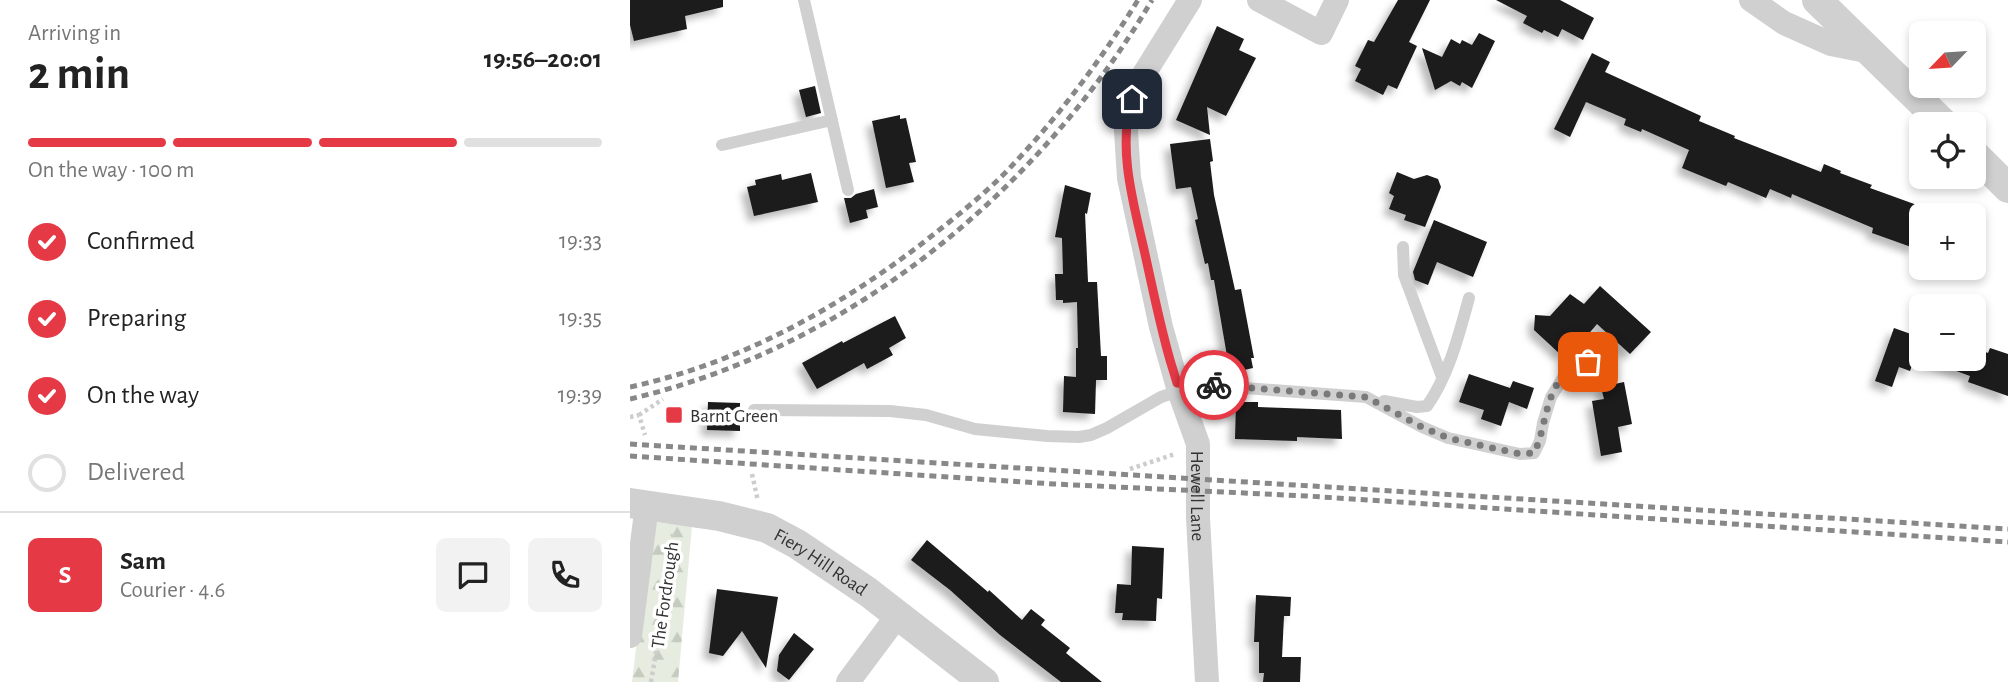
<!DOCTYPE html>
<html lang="en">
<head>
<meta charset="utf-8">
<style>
  :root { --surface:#fff; --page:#f2f2f2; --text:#222; --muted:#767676; --line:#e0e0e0; --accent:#e63946 }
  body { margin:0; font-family:"Alegreya Sans",sans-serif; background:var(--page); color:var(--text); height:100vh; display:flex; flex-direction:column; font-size:26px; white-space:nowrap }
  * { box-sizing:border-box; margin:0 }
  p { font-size:23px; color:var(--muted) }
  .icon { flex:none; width:38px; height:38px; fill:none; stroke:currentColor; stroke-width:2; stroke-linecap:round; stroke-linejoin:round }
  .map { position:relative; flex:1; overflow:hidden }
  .side { display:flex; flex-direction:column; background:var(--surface); width:630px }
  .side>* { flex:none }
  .needle { width:46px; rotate:245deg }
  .tools { position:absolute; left:1279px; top:21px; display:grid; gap:14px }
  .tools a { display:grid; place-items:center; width:77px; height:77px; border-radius:10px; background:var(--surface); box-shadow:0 4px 10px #0003; font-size:35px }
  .pin { position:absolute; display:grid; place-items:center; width:60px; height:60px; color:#fff; margin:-30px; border-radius:14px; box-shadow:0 4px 10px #0006 }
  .courier { position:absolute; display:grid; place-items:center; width:70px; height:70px; margin:-35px; border:5px solid #e63946; border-radius:50%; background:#fff; color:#222; box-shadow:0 2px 9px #0007 }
  .summary em { font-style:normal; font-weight:700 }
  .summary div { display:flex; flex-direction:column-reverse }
  .summary { display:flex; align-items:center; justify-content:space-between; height:119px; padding:0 28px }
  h1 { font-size:46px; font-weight:700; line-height:52px }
  .bar { display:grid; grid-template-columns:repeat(4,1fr); gap:10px 7px; align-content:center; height:84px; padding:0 28px }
  .bar i { height:9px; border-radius:5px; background:var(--line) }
  .bar .active { background:var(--accent) }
  .bar p { grid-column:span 4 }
  .line { display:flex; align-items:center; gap:18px; padding:0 28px; border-top:2px solid var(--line) }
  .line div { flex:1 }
  .round { display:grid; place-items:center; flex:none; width:74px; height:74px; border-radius:10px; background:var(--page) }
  ol { padding:0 28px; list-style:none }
  li { display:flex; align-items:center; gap:21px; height:77px }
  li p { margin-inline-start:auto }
  li .icon { padding:7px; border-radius:50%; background:var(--accent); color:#fff; stroke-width:4 }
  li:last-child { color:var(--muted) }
  li i { width:38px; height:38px; border:4px solid var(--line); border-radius:50% }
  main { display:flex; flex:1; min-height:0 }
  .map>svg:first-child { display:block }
  .forest { fill:url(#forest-firs) }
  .building { fill:#1a1a1a; filter:url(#shadow) }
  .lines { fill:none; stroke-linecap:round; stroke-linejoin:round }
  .path { stroke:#cdcdcd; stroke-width:4.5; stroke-dasharray:3.5 3.5; stroke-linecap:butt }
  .service { stroke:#d0d0d0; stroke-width:12 }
  .minor { stroke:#d0d0d0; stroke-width:24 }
  .tertiary { stroke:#d0d0d0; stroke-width:30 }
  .rail { stroke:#888; stroke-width:5; stroke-dasharray:7 5; stroke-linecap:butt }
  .done { stroke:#7a7a7a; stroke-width:7; stroke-dasharray:0 12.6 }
  .route { stroke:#e63946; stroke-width:9 }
  .poi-dot { fill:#e63946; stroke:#fff; stroke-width:2.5 }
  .labels { text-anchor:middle; stroke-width:7; stroke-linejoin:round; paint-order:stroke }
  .poi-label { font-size:19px; fill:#333; stroke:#fff; text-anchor:start }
  .street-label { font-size:19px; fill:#333; stroke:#fff }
</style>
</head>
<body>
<main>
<section class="side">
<div class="summary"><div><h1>2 min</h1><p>Arriving in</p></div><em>19:56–20:01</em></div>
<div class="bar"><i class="active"></i><i class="active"></i><i class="active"></i><i></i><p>On the way · 100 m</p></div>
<ol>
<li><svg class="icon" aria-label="check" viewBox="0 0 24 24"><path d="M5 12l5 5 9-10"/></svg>Confirmed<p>19:33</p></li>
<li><svg class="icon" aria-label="check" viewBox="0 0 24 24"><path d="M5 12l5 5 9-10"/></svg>Preparing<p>19:35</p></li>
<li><svg class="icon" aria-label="check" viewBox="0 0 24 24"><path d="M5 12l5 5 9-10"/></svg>On the way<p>19:39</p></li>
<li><i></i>Delivered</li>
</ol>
<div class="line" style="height:126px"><b class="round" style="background:var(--accent);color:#fff">S</b><div><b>Sam</b><p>Courier · 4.6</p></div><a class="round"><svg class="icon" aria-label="chat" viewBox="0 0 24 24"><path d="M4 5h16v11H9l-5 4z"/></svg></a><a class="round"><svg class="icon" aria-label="phone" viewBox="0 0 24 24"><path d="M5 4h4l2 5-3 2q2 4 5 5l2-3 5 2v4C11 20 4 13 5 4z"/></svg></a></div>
</section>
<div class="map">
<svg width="1378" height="682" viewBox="0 0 1378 682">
  <defs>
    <pattern id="forest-firs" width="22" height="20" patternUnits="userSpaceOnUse" patternTransform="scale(1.75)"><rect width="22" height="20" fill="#e6ecdf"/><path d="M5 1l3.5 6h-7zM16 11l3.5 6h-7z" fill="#c6cbc0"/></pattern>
    <filter id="shadow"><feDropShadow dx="-6" dy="6" stdDeviation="3.5" flood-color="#0004"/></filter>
  </defs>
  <rect width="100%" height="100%" fill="#fff"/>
  <path class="forest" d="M21 522 62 526 48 682H2Z"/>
  <path class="building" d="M0 0H93V7L55 16 57 29 4 41 0 25Z
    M768 0H800L779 42 787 46 767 89 758 85 753 95 725 81 731 69 725 66 738 40 744 42Z
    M866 0H930L964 18 953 40 932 29 928 37 914 30 912 33 893 23 897 16Z
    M587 26 614 39 609 50 626 58 596 116 577 107 580 135 546 120Z
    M849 33 865 41 842 88 832 82 830 86 821 81 805 90 792 48 812 57 821 39 830 44 832 40 842 45Z
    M962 53 980 62 975 72 1071 116 1069 121 1105 136 1104 138 1191 172 1194 164 1211 171 1210 173 1242 185 1240 188 1298 209 1296 215H1292V227L1284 248 1242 233 1243 228 1162 194 1161 198 1140 189 1136 198 1098 182 1096 186 1052 168 1059 150 1012 129 1011 132 994 125 996 119 956 102 940 137 924 129Z
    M185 86 191 113 176 117 169 90Z
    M270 115V119L276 118 286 162 279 163 284 182 256 188 242 121Z
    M580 139 583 161 580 162 584 195 605 290 611 289 624 358H621L623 368 605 372 602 355 597 356 584 280H581L578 263 575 264 565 220 568 219 561 187 546 189 540 144Z
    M767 172 784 179 797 175 808 179 811 187 795 227 774 220 776 215 759 209 764 196 759 193Z
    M181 173 188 202 124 216 117 187 126 185 125 180 151 174 152 180Z
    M435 185 461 193 457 214 455 213 458 282H467L471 356H477V380H466L465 414 433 412 434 376 446 377V348H448L447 302 433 303V300H426L425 274H433L432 238 425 237Z
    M244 189 248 207 236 210 238 218 220 223 214 198H221L226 194Z
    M804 220 857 242 843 277 807 262 798 285 785 280 783 272Z
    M970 286 1021 332 1000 354 967 324 955 338 948 332 931 355 904 330 905 315 920 316 940 294 954 304Z
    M265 316 276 338 259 348 263 355 237 369 234 363 187 389 172 363 212 341 213 343Z
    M1264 328 1292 338V359L1285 357 1280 371 1269 367 1262 387 1245 381Z
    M1344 348 1358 353 1360 348 1378 354V396L1338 382 1340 376 1299 361 1300 359H1344Z
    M839 374 880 388 883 381 904 388 897 409 879 402 871 426 851 419 854 410 829 402Z
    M994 382 1002 424 988 427 992 452 971 456 962 401 974 399 971 387Z
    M78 402 110 403V431L77 430Z
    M606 402H628V407L711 410 712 439 667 437V441L605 439Z
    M297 540 358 592 359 590 392 620 401 609 415 620 411 625 440 648 436 653 472 682H431L370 635 320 590 281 560Z
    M502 546 534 548 532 599 527 598 526 621 492 620 493 613H485L487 584 501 585Z
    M87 589 148 597 136 668 112 631 93 656 79 653Z
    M626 595 661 597 660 616H654L652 657H671L670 682H633L634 673H629V642H624Z
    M164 633 184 649 159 680 147 671 149 655Z"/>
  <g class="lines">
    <path class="path" d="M9 415 33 399
      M0 417 9 415 15 435
      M500 469 545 454
      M122 474 128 501
      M21 682 31 624 43 534"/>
    <path class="service" d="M174 0 218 190
      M92 145 202 120
      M773 247 774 275 812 377
      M547 383 736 397 792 427 818 438 890 454 904 453 910 441 913 423 921 397 936 373 980 352
      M754 401 787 407 797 406C819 375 829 334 839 298
      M124 410 260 411 296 415 345 429 417 436 449 437 461 435 477 428 531 397 549 391"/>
    <g class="minor">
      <path id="s1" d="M560 0 509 82 497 114 496 131 499 178 531 327 549 391 568 444V518L577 682"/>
      <path d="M629 0 691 33 707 0"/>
      <path d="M1121 0 1154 23 1201 44 1241 52"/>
      <path d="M0 636 17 505"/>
      <path d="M218 682 268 615"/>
    </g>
    <g class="tertiary">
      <path d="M1187 0 1314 124"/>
      <path d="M1344 154 1378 188"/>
      <path id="s2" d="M0 503 89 516 137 528 167 544 238 592 354 682"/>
    </g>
    <path class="rail" d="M0 387C110 363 205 310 294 242 322 220 350 198 375 173 426 120 470 62 508 0
      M0 399C219 348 409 192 522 0
      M0 444 1378 529
      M0 456 424 484 677 496 1378 542"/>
  </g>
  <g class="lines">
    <path class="done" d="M584 385 736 397 792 427 818 438 890 454 904 453C916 430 915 389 938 372 944 368 951 366 958 362"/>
    <path class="route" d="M502 99C487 149 504 205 515 254 523 290 530 325 540 360L547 383 584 385"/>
  </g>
  <rect class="poi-dot" x="35" y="406" width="18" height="18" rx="3.5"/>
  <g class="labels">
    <g class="poi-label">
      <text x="60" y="422">Barnt Green</text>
    </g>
    <g class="street-label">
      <text dy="7" stroke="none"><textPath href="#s1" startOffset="522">Hewell Lane</textPath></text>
      <text dy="7" stroke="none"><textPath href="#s2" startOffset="203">Fiery Hill Road</textPath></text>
      <text transform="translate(34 595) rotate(-82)" y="7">The Fordrough</text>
    </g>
  </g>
</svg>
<div class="tools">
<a><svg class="needle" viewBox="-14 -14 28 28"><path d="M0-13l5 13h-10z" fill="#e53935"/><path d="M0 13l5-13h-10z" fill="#767676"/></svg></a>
<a><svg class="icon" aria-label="locate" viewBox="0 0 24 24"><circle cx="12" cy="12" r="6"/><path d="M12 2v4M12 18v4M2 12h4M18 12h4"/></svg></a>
<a>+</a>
<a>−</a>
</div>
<div class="pin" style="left:958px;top:362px;background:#ea580c"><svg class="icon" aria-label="bag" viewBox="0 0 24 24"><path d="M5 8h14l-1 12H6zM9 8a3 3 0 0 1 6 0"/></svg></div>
<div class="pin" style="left:502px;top:99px;background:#1f2937"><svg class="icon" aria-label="home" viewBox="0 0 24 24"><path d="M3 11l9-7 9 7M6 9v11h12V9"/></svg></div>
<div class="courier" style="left:584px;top:385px"><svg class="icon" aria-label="bike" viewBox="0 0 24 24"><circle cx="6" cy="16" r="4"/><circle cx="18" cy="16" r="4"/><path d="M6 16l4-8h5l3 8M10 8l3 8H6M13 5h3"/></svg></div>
</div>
</main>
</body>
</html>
